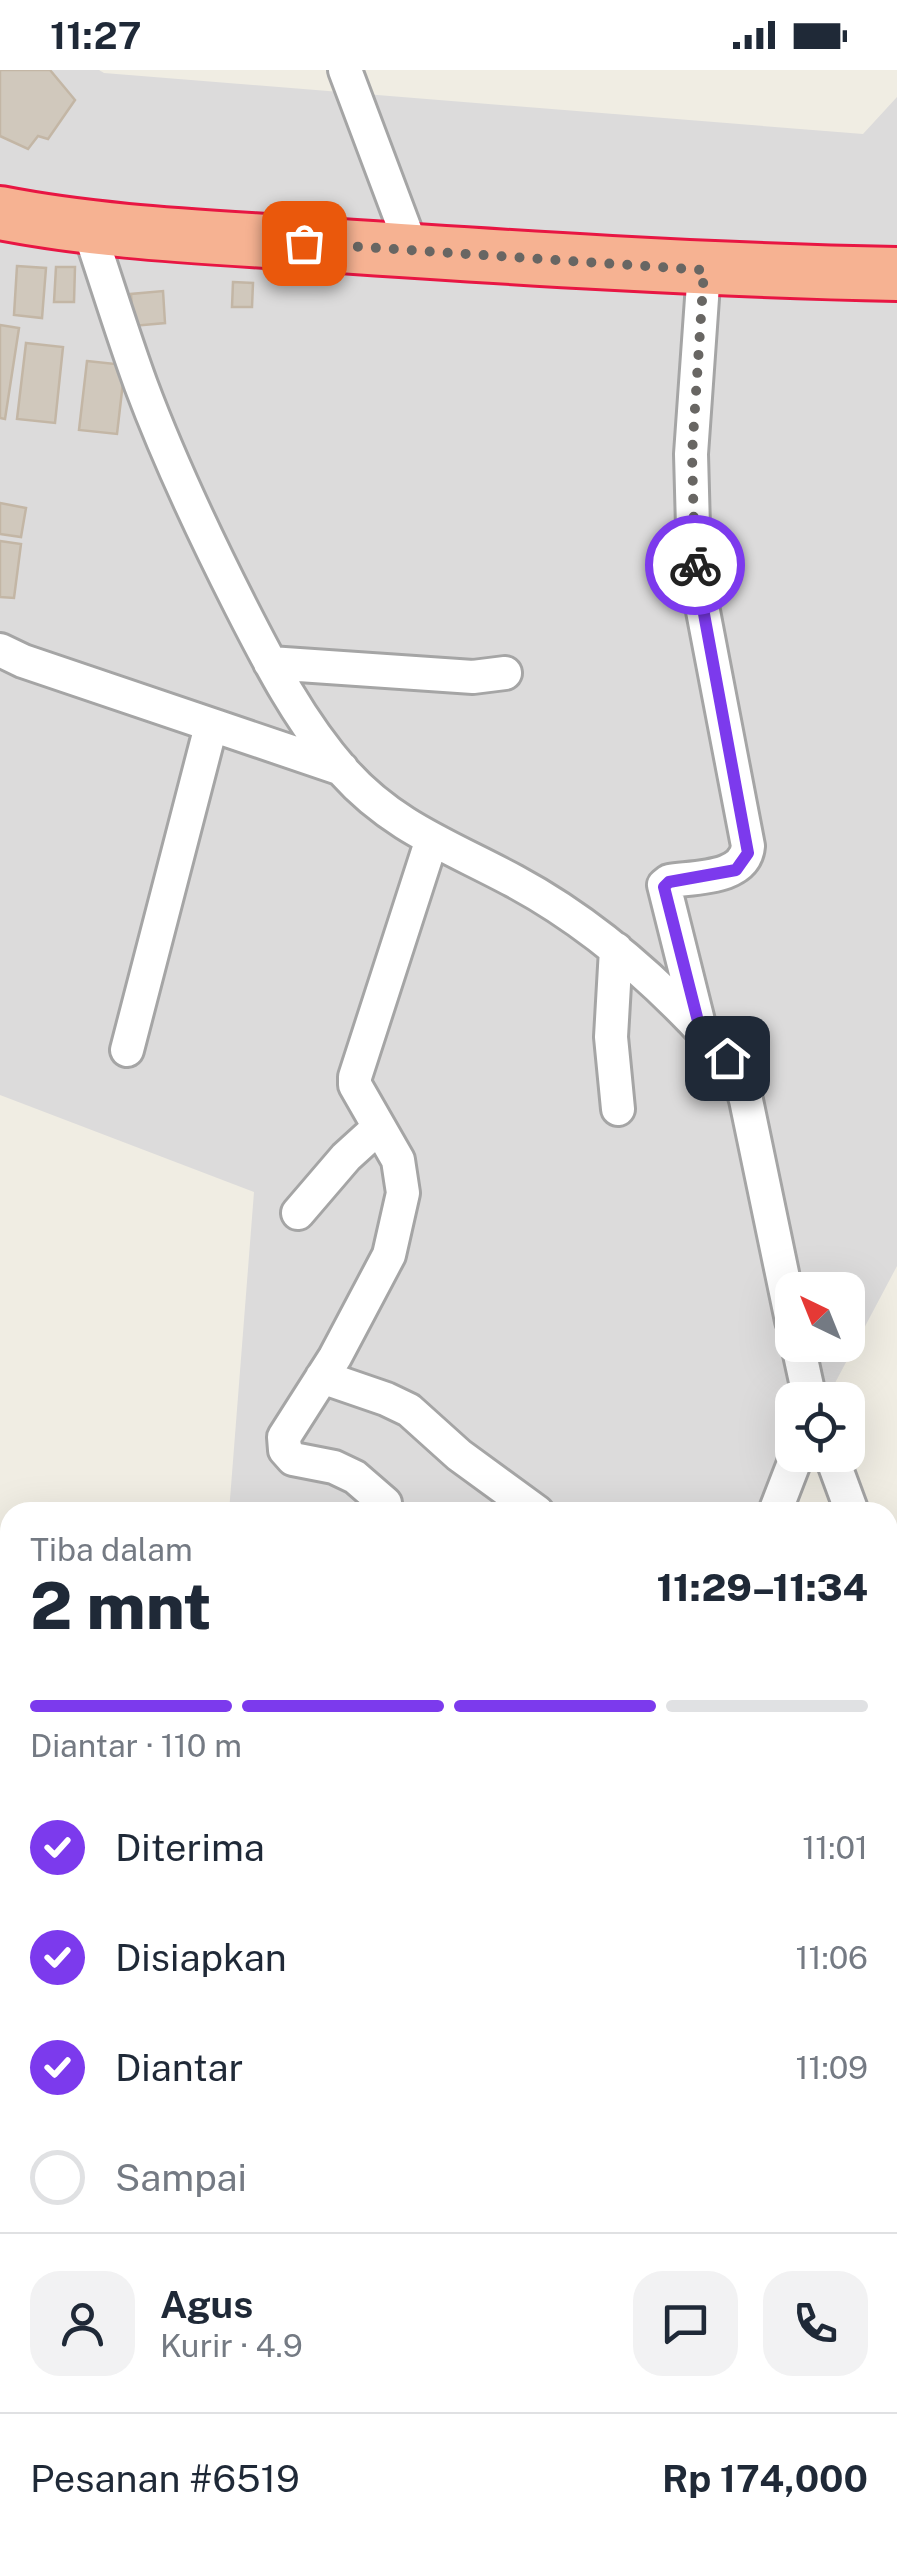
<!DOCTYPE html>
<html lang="id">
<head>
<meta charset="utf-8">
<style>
  :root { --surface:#fff; --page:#f2f2f3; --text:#1f2937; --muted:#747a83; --line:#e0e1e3; --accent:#7c3aed }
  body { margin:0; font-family:"Public Sans",sans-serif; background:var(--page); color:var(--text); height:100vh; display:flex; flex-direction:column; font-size:38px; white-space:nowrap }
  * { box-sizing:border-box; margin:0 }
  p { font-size:32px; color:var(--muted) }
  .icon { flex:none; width:55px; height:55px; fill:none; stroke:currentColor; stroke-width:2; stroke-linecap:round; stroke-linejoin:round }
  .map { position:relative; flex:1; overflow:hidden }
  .drawer { position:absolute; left:0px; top:1432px; width:898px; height:1062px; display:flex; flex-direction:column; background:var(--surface); border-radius:30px 30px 0 0; box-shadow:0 10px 40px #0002 }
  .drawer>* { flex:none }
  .needle { width:65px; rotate:317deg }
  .controls { position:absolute; left:775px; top:1202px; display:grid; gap:20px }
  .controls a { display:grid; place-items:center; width:90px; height:90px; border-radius:20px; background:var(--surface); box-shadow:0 10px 40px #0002; font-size:50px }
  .pin { position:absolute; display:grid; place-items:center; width:85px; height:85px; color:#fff; margin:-42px; border-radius:20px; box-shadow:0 5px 15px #0006 }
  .courier { position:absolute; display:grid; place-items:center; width:100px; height:100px; margin:-50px; border:8px solid #7c3aed; border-radius:50%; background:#fff; color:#222; box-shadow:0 2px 12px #0007 }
  .overview em { font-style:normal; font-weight:800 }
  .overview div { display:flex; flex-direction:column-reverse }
  .overview { display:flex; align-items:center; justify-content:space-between; height:170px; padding:0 30px }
  h1 { font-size:65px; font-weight:800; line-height:75px }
  .bar { display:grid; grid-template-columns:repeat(4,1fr); gap:15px 10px; align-content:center; height:120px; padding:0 30px }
  .bar i { height:12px; border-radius:8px; background:var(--line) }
  .bar .active { background:var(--accent) }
  .bar p { grid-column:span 4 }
  .line { display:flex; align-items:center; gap:25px; padding:0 30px; border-top:2px solid var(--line) }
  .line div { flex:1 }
  .round { display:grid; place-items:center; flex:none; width:105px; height:105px; border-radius:30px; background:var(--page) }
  ol { padding:0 30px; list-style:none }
  li { display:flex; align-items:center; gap:30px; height:110px }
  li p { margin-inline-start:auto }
  li .icon { padding:10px; border-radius:50%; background:var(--accent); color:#fff; stroke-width:4 }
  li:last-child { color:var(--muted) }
  li i { width:55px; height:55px; border:5px solid var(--line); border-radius:50% }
  .status { display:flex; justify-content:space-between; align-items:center; height:70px; padding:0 50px; background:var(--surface); direction:ltr }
  .status svg { height:28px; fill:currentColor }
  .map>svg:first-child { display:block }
  .residential { fill:#dcdbdb; fill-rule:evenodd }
  .building { fill:#d0c8bc; stroke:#c3b6a5; stroke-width:2.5 }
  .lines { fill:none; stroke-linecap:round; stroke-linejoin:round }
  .minor-casing { stroke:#a5a5a5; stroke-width:38 }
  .trunk-casing { stroke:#e81643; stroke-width:58 }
  .minor { stroke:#fff; stroke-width:32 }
  .trunk { stroke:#f6b292; stroke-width:52 }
  .done { stroke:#686663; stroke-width:10; stroke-dasharray:0 18 }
  .route { stroke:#7c3aed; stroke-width:12 }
</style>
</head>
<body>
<div class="status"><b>11:27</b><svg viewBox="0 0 49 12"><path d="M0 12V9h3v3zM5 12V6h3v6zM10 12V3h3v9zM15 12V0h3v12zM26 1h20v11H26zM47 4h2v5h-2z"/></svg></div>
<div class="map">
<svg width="897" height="2493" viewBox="0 0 897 2493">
  <rect width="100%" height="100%" fill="#f0ede3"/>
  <path class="residential" d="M0 0H99L104 3 863 64 897 27V1196L826 1330H792V1385L766 1442H229L254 1122 0 1025ZM792 1220H848V1275H792Z"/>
  <path class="building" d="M0 0H50L75 30 48 69 38 66 28 79 0 66Z
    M17 196 46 198 42 248 14 245Z
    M56 197H75L74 232H54Z
    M233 212 253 213 252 237H232Z
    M163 221 165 253 133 256 131 224Z
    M0 255 19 258 5 349 0 348Z
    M26 273 63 277 55 353 17 349Z
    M87 291 125 295 117 364 79 360Z
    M0 433 26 438 21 467 0 464Z
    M0 471 21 474 14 528 0 527Z"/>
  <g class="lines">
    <defs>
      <path id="minor" d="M345 0 413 181
        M88 157C106 210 122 263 141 315 169 390 204 464 240 535 270 594 300 652 344 702 393 757 451 777 514 811 581 847 639 895 692 950 715 975 738 996 746 1030L792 1251
        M0 580 23 591 342 699
        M270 593 473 607 505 603
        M616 879 611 967 618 1039
        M699 955 664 815 669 811C696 807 745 809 748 776L694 494 691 384 704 200
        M127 980 211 656
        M298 1143 346 1087 379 1057
        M798 1275 810 1330
        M322 1307 386 1329 409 1340 459 1385 537 1442
        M831 1385 852 1442
        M385 1433 355 1407 334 1397 293 1389 285 1380 284 1367 335 1287 389 1185 403 1123 398 1090 355 1015V1007L431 772
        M775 1442 797 1385
        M888 1556 897 1581
        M507 2485 509 2493"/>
      <path id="trunk" d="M0 143C107 164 217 167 326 175 516 188 706 200 897 204"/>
    </defs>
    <use href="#minor" class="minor-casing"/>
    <use href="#trunk" class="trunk-casing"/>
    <use href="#minor" class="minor"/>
    <use href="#trunk" class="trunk"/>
  </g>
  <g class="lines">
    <path class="done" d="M304 173 704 200 692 384 695 495"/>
    <path class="route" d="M695 495 748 783 736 800 669 812 664 817 700 959 727 988"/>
  </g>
</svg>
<div class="controls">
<a><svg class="needle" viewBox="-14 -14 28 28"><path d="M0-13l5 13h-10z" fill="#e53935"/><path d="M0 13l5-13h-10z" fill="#747a83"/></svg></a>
<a><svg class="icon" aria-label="locate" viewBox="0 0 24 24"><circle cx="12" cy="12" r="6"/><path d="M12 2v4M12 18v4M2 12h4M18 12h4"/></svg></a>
</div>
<div class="pin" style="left:304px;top:173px;background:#ea580c"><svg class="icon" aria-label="bag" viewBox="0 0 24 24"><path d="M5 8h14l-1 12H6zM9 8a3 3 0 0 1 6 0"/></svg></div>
<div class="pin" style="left:727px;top:988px;background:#1f2937"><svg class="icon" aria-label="home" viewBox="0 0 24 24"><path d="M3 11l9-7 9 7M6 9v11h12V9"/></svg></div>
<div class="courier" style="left:695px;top:495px"><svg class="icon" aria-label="bike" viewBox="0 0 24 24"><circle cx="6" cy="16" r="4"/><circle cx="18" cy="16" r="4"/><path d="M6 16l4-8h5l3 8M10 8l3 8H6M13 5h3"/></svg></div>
<section class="drawer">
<div class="overview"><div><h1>2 mnt</h1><p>Tiba dalam</p></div><em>11:29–11:34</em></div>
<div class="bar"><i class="active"></i><i class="active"></i><i class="active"></i><i></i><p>Diantar · 110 m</p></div>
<ol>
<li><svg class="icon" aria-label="check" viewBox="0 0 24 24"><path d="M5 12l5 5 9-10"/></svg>Diterima<p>11:01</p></li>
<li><svg class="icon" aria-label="check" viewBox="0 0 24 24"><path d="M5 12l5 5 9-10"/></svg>Disiapkan<p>11:06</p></li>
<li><svg class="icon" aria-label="check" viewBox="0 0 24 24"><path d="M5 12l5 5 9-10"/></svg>Diantar<p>11:09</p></li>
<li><i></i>Sampai</li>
</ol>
<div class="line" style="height:180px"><a class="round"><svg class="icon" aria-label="person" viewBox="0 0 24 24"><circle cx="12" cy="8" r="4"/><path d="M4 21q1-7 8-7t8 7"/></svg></a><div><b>Agus</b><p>Kurir · 4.9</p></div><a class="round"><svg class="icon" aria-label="chat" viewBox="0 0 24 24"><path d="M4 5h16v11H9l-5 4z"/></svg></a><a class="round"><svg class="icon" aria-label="phone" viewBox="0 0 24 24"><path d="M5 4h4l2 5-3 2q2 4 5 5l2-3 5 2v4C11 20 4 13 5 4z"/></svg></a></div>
<div class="line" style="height:130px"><div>Pesanan #6519</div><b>Rp 174,000</b></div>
</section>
</div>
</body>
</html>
